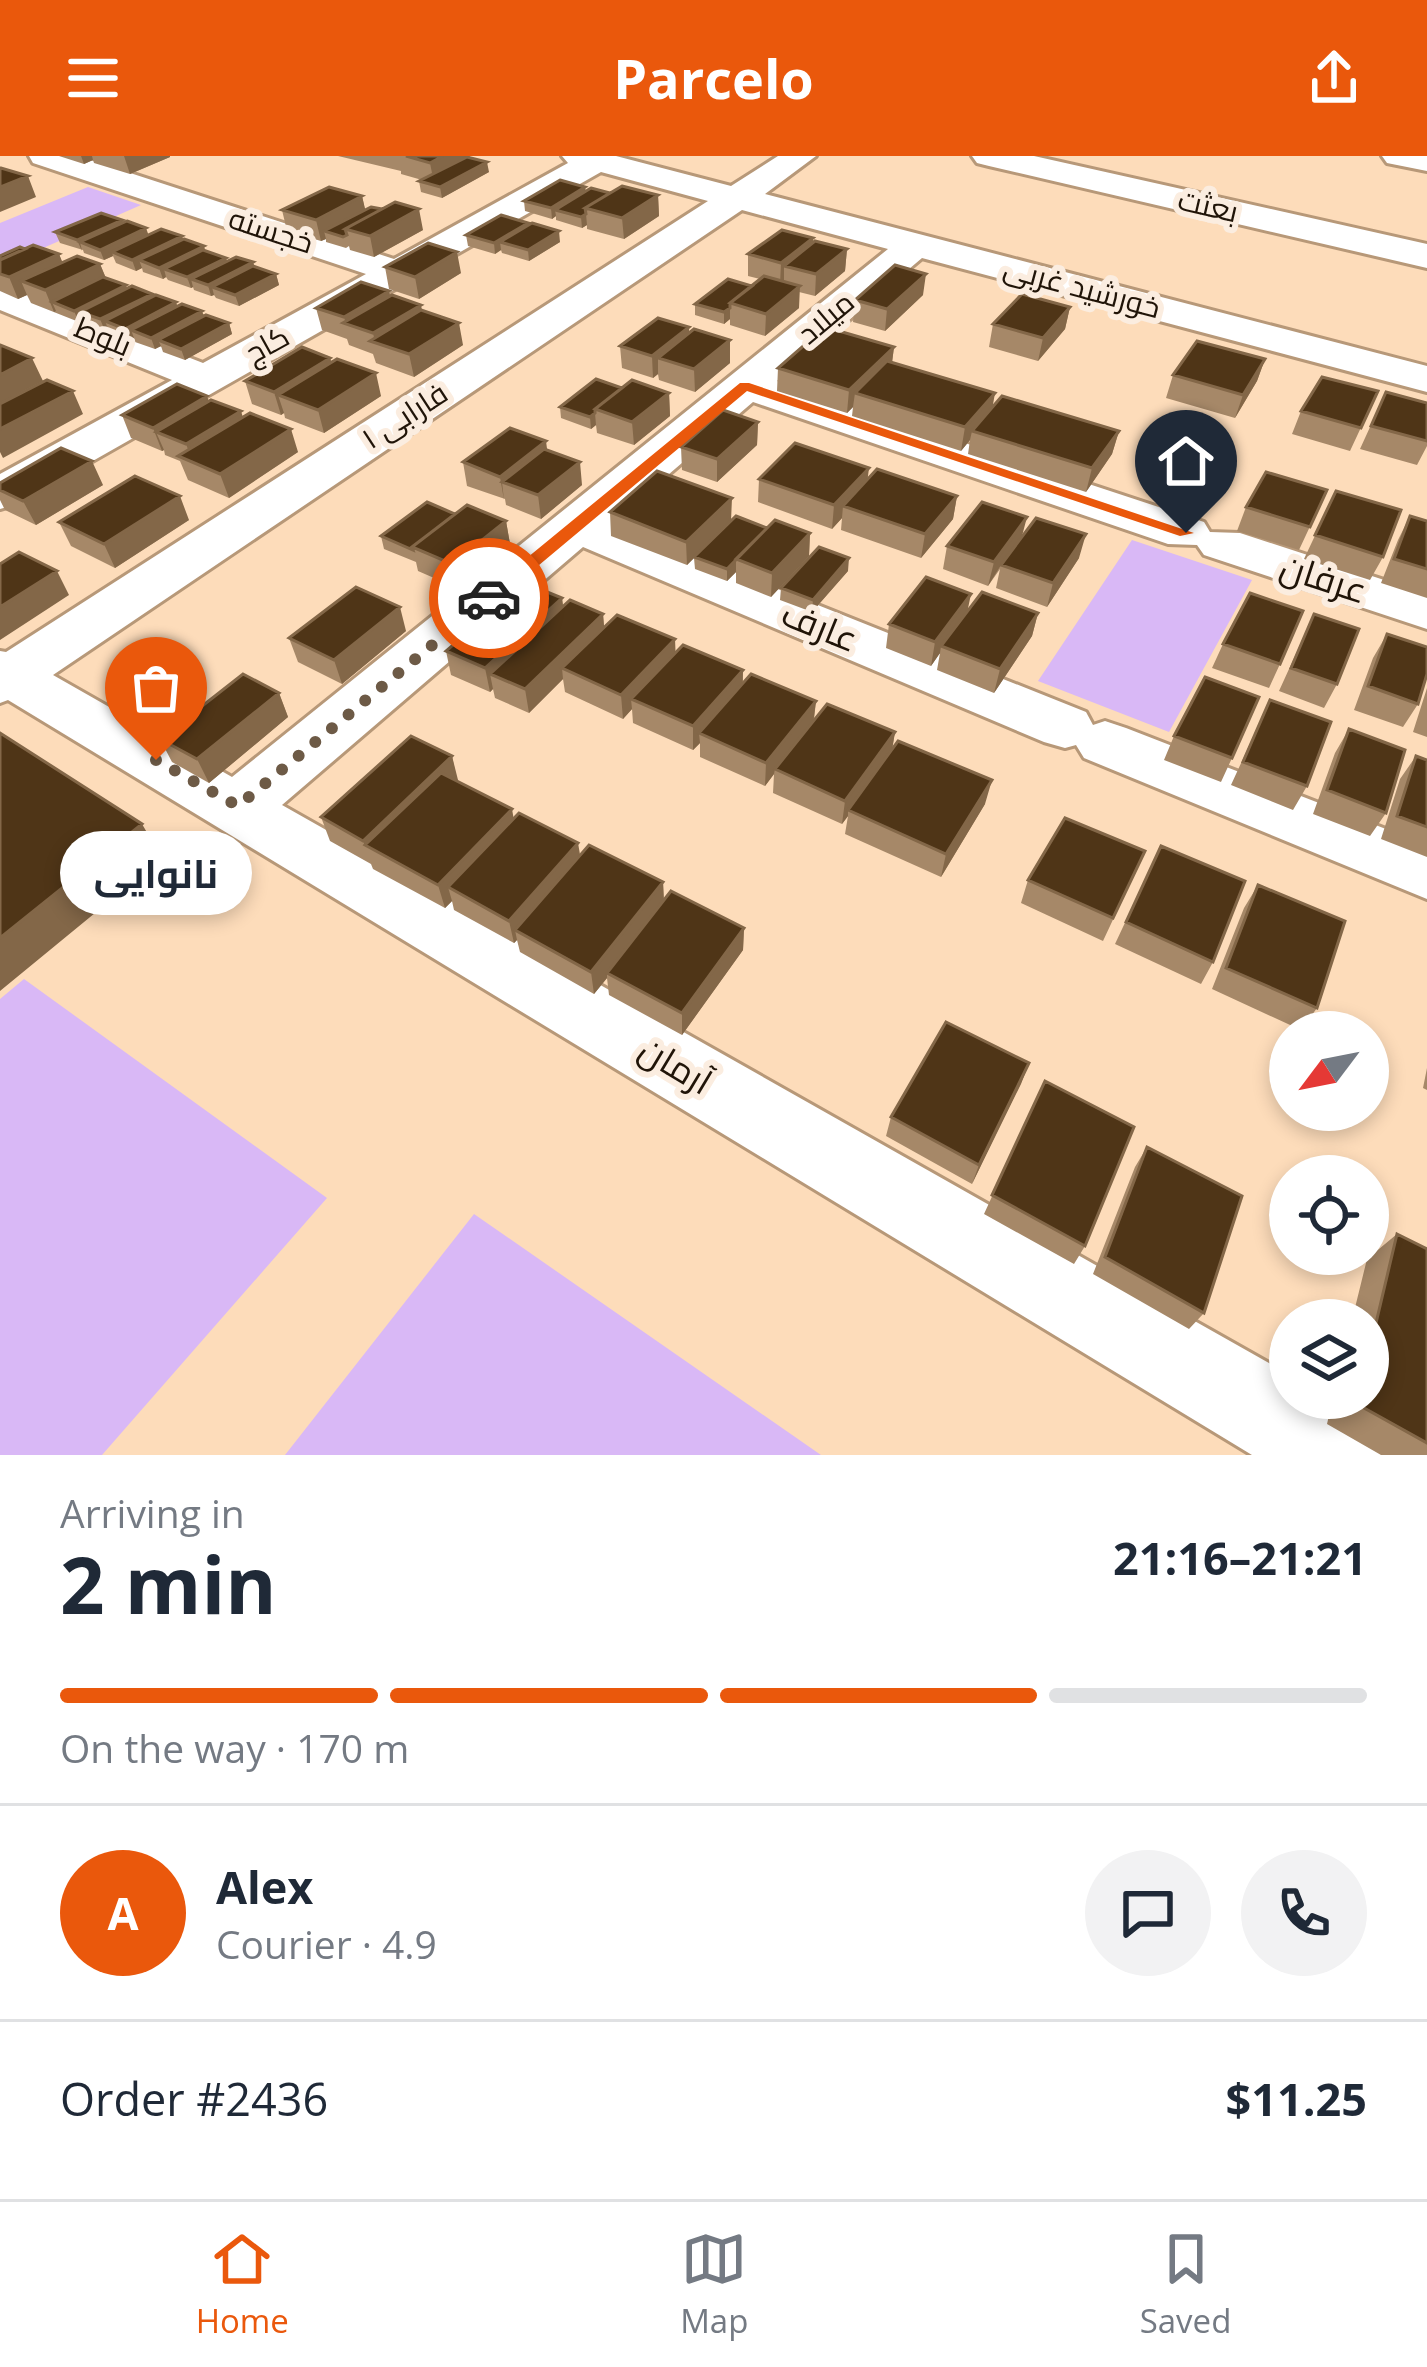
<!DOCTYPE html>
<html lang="en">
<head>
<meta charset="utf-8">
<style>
  :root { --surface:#fff; --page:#f2f2f3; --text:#1f2937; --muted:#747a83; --line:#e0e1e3; --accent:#ea580c }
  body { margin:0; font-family:"Open Sans",Cairo,sans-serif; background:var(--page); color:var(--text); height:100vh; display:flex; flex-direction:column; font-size:45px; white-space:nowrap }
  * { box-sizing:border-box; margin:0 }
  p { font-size:39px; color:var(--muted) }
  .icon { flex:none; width:66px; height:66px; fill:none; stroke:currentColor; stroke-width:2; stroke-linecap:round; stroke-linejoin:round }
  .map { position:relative; height:1299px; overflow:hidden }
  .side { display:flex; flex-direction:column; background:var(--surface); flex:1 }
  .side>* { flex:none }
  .needle { width:78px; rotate:238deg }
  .controls { position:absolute; left:1269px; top:855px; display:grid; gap:24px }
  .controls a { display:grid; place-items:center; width:120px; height:120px; border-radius:50%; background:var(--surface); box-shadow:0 6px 18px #0003; font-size:60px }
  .pin { position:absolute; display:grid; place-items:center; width:102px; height:102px; color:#fff; margin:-123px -51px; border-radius:50% 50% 50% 0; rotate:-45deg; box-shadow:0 0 12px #0007 }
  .pin .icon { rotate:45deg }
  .courier { position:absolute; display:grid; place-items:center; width:120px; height:120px; margin:-60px; border:9px solid #ea580c; border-radius:50%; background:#fff; color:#222; box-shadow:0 3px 15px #0007 }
  .bubble { position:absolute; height:84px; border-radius:42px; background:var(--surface); box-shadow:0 6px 18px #0003; font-size:39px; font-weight:700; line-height:84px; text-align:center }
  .headline em { font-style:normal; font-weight:700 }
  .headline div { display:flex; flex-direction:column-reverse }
  .headline { display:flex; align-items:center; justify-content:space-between; height:204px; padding:0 60px }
  h1 { font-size:78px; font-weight:700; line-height:90px }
  .bar { display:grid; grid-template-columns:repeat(4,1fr); gap:18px 12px; align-content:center; height:144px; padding:0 60px }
  .bar i { height:15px; border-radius:9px; background:var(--line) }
  .bar .on { background:var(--accent) }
  .bar p { grid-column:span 4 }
  .line { display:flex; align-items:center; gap:30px; padding:0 60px; border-top:3px solid var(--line) }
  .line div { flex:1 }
  .round { display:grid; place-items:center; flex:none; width:126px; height:126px; border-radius:63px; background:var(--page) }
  header { display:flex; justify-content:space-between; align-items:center; height:156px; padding:0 60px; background:var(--accent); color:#fff; font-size:54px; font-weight:700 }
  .menu { display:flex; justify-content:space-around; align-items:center; height:168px; border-top:3px solid var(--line); background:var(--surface); font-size:33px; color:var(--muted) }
  .menu a { display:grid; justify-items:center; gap:6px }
  .menu .on { color:var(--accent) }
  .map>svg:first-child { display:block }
  .green { fill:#d9b8f6 }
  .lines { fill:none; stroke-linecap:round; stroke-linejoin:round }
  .minor-casing { stroke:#b79878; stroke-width:6 }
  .major-casing { stroke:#b79878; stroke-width:6 }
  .highway-casing { stroke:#b79878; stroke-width:6 }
  .minor { fill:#fff; fill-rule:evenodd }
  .major { fill:#fff; fill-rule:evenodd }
  .highway { fill:#fff; fill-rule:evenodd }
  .wall { fill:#a68868 }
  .shaded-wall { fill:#836748 }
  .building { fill:#4f3517; stroke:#836748; stroke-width:3 }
  .route { fill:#ea580c }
  .done { stroke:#6d5a46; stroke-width:12; stroke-dasharray:0 21.6 }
  .labels { text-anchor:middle; stroke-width:12; stroke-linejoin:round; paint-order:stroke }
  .far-street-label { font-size:30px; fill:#201408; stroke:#fbede0 }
  .street-label { font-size:36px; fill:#201408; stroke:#fbede0 }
</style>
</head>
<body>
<header><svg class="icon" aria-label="menu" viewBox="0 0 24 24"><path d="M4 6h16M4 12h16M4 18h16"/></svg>Parcelo<svg class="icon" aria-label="share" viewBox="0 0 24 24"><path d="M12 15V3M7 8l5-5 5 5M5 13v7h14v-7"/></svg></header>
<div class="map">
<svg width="1427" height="1299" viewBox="0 0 1427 1299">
  <rect width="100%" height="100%" fill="#fddcba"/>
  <path class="green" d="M88 31 141 49 0 111V67Z
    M1132 384 1252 424 1169 576 1038 525Z
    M24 823 327 1042 102 1299H0V843Z
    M474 1058 821 1299H285Z"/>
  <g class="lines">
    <defs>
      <path id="minor" d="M29 0H78L394 103 568 7 562 0H616L731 30 778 0H816L765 38 1427 210V236L922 102 777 225 1204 366 1210 376 1240 377 1427 438V473L1204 399 1197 389 1168 388 753 246 612 367 1086 556 1093 569 1105 565 1126 572 1427 689V743L1084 602 1076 589 1065 592 1044 586 583 391 282 649 1290 1219V1242C1342 1242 1366 1250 1387 1299H1252L8 544 0 547V495L6 496 708 45 601 16 17 348 0 353V318L172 224 0 154V128L203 207 366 118 33 7ZM742 54 888 93 232 621 53 519Z"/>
      <path id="major" d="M972 0H1034L1427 88V112L989 10 977 7Z"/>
      <path id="highway" d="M1382 0H1427V15L1387 7Z"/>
    </defs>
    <use href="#minor" class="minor-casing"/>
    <use href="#major" class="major-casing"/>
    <use href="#highway" class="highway-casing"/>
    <use href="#minor" class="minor"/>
    <use href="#major" class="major"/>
    <use href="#highway" class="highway"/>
  </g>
  <path class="wall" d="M59 0H170V1L130 18 94 7 93 4 84 8Z
    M338 0H469L489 16 442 42 421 36 419 25 422 24 401 18V15Z
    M585 31 586 35 658 39 659 60 624 83 587 73V69L582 72 556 64V60L552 63 525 55 524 45Z
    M362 40 365 54 423 74 374 101 350 94 349 90 346 92 326 86V83L321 85 287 75 282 54Z
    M122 64 123 67 149 79 183 83 205 95 226 102 227 105 253 106 254 110 276 118 279 129 239 150 216 142 214 139 211 140 194 134 193 131 191 132 168 124 166 121 163 123 143 116 142 112 136 115 116 107 113 100 104 104 84 97 83 94 60 87 55 76Z
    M528 67V69L560 86 529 105 502 97 501 94 495 98 468 90 466 79Z
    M813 82V87L847 93 845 115 815 140 799 136V152L765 180 730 169V163L724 168 695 159V148L752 130 760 123 748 120V98Z
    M59 98 62 106 100 108 106 122 127 132 229 167 232 178 185 204 163 196 161 190 155 193 135 186 134 182 130 184 110 177 108 173 105 175 85 167 83 164 79 166 31 147 27 139 18 143 0 135V100Z
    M385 111 461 117 419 143 389 133Z
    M923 139 885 175 853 166 855 144Z
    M390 140 422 154 463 189 414 221 376 207 373 198 349 189 347 183 322 174 316 152Z
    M1070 151 1065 173 1038 205 989 191 993 168Z
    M689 177 730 207 695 236 659 224 658 218 653 222 622 212 620 190Z
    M894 191 892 207 993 251 1119 275 1112 298 1086 336 968 298 970 284 961 295 852 260 853 251 847 257 777 235 778 212Z
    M330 202 332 206 381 240 324 277 285 262 284 257 281 259 252 248 245 225Z
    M1265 203 1257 225 1235 262 1166 242 1173 219Z
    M622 232 669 237 670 260 634 289 597 277 596 269 591 273 561 262 560 251Z
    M1378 235 1350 295 1292 278 1301 255Z
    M1386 236 1427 247V290L1417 309 1360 293Z
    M209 245 243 261 298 296 229 342 188 324 180 305 165 299 164 294 162 295 131 282 122 259Z
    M758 266 757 289 717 326 682 314 681 291Z
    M547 294 582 329 541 363 506 349 505 343 467 330 463 306Z
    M759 323H868L957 340 953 363 921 402 841 374 842 362 832 373 758 346Z
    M103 329 36 369 5 354 0 344V334Z
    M1327 334 1299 394 1237 375 1246 351Z
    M1336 335 1383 401 1370 424 1304 403Z
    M610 356 731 365 767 372 810 377 809 400 771 441 736 427V416L727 425 695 413 694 402 687 409 611 380Z
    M455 358 506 365 510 388 457 432 418 415 416 406 384 393 381 380Z
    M1410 360 1427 365V442L1381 427 1398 384Z
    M189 364 115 412 71 390 59 366Z
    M1022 381 1079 402 1047 451 996 432 1000 413 988 430 943 413 947 390Z
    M848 415 812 456 780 444 781 432Z
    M562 442 563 451 603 458 604 471 675 483V497L743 514V528L816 545 814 564 895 576 892 594 985 648 941 721 845 678 848 660 842 668 773 637 774 618 765 630 700 601V587L693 594 633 567 632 553 623 563 565 536 563 523 529 557 495 542 493 533 490 536 451 519 446 495Z
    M1038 457 1032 480 994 537 937 514 940 497 931 510 886 492 889 468Z
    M1314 458 1337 528 1324 552 1279 535Z
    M406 475 342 528 298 506 289 482Z
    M1387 478 1418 548 1403 571 1354 554 1373 502Z
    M1223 488 1280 508 1269 532 1212 512Z
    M1427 532V581L1413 576Z
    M279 537 288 561 209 627 172 606 160 583Z
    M1270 544 1307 630 1293 654 1231 629Z
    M1349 573 1386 657 1370 680 1313 658 1335 597Z
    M1174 580 1232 602 1221 626 1164 604Z
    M452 600 457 625 514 663 580 700 663 726 664 745 744 772 743 794 682 879 609 839 607 822 594 838 520 796 517 784 514 787 454 754 452 745 445 752 373 713 371 708 330 685 321 661Z
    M1416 600 1427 604V701L1381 683 1400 623Z
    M1161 690 1213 806 1201 828 1115 788Z
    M1145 695 1103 785 1021 747 1028 724Z
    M1258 729 1317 852 1301 874 1212 833 1244 752Z
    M1029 907 972 1028 886 980 891 961Z
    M1427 912V934L1423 932Z
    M1045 925 1085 1090 1074 1108 984 1058Z
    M1147 991 1204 1157 1189 1173 1093 1118 1135 1011Z
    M1397 1078 1427 1093V1299H1381L1327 1268 1333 1242H1368V1164H1352L1367 1103Z"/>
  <path class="shaded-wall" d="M81 0H92L93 4 84 8Z
    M124 0H170V1L130 18Z
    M443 0H469L470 7 434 27 430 7Z
    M487 6 489 16 442 42 440 31Z
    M28 20 36 41 0 56V21Z
    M585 31 586 42 555 54 556 60 552 63 551 52Z
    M658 39 659 60 624 83 622 62Z
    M362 40 367 61 324 75 326 83 321 85 316 64Z
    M419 53 423 74 374 101 370 80Z
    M586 58 587 69 582 72 581 61Z
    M122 64 126 75 80 86 82 95 77 84Z
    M528 67 529 77 500 86 501 94 495 98 494 87Z
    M146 72 150 83 112 96 113 100 104 104 100 94Z
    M559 75 560 86 529 105 528 94Z
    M182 80 186 91 139 104 142 112 136 115 132 104Z
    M813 82 812 103 784 110V126L780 129 781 107Z
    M204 90 207 101 164 113 166 121 163 123 159 112Z
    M847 93 845 115 815 140 816 118Z
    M457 96 461 117 419 143 415 121Z
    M59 98 68 120 21 125 27 139 18 143 9 121Z
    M226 102 229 113 191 123 193 131 191 132 187 121Z
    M253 106 256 117 212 131 214 139 211 140 208 129Z
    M100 108 109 130 52 146 56 155 54 156 45 134Z
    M276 118 279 129 239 150 235 139Z
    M926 118 923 139 885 175 887 153Z
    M126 129 130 141 80 156 83 164 79 166 74 155Z
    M800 130 799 152 765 180 766 158Z
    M389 135 394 157 346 168 344 161Z
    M152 138 156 149 105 165 108 173 105 175 100 163Z
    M176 146 180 158 131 174 134 182 130 184 125 173Z
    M421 149 425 171 375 186 373 177Z
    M1070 151 1065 173 1038 205 1043 182Z
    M730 152V163L724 168V156Z
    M202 155 206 166 158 184 161 190 155 193 151 182Z
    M229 167 232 178 185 204 181 193Z
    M459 167 463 189 414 221 409 198Z
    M689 171 690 193 658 202V218L653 222 652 200Z
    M730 184V207L695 236 694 213Z
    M894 191 891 214 855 237 853 251 847 257 849 234Z
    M32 202 43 225 0 247V219Z
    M330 202 336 224 278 239 284 257 281 259 274 236Z
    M1265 203 1257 225 1235 262 1243 239Z
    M376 217 381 240 324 277 318 254Z
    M73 235 83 258 3 302 0 296V273Z
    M669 237 670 260 634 289 632 266Z
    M995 237 991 260 972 275 970 284 961 295 965 271Z
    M207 240 215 263 156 276 164 294 162 295 153 272Z
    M241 255 248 278 193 307 186 288Z
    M595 257 596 269 591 273 590 261Z
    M758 266 757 289 717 326V303Z
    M291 273 298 296 229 342 220 318Z
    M1119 275 1112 298 1086 336 1092 312Z
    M546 285 549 308 502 326 504 344 500 321Z
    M92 305 103 329 36 369 23 345Z
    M580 306 582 329 541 363 538 339Z
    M869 312 866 336 843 350 842 362 832 373 834 349Z
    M180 340 189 364 115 412 104 388Z
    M957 340 953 363 921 402 925 378Z
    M732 342 731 365 687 409 686 386Z
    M1027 361 1021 384 1001 409 988 430 994 406Z
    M506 365 510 388 457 432 452 408Z
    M810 377 809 400 771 441 772 417Z
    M1086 378 1079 402 1047 451 1053 427Z
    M849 402 848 415 812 456 813 444Z
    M736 404V416L727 425V413Z
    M57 415 69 439 0 484V451Z
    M971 438 966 462 941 490 940 497 931 510 935 486Z
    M562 442 565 466 490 518 493 533 490 536 485 512Z
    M400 451 406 475 342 528 334 504Z
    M1038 457 1032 480 994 537 1000 513Z
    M603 458 605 482 562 512 563 523 529 557 525 533Z
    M675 483 676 507 631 543 632 553 623 563 621 539Z
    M743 514 742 538 699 577 700 587 693 594V570Z
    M279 537 288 561 209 627 197 603Z
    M816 545 813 568 775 613 774 618 765 630 766 607Z
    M895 576 891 600 848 654V660L842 668 845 645Z
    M452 600 458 624 381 698 365 690 363 685Z
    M992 624 985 648 941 721 946 698Z
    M512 653 516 676 448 731 452 745 445 752 438 729Z
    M142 668 162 702 0 835V782Z
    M578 687 582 710 515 774 517 784 514 787 509 765Z
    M663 726 664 749 607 817V822L594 838 591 816Z
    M744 772 743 794 682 879V857Z
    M1029 907 1021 928 972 1028 979 1009Z"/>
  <path class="building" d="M406 0H443L430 7Z
    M467 1 487 6 440 31 419 25Z
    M0 12H1L28 20 0 31Z
    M560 24 585 31 551 52 524 45Z
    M622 30 658 39 622 62 585 52Z
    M329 31 362 40 316 64 282 54Z
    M591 32 610 37 585 52 586 58 581 61 555 54Z
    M395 46 419 53 370 80 345 73Z
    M371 51 382 53 345 73 347 79 343 81 324 75Z
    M101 57 122 64 77 84 55 76Z
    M501 59 528 67 494 87 466 79Z
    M127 65 146 72 100 94 80 86Z
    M532 67 559 75 528 94 500 86Z
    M161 73 182 80 132 104 112 96Z
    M782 74 813 82 781 107 748 98Z
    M184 83 204 90 159 112 139 104Z
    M815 85 847 93 816 118 784 110Z
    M428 87 457 96 415 121 385 111Z
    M33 89 59 98 9 121 0 118V104Z
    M20 91 25 93 0 104V100Z
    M203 94 226 102 187 121 164 113Z
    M77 100 100 108 45 134 21 125Z
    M236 101 253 106 208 129 191 123Z
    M895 109 926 118 887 153 855 144Z
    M253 110 276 118 235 139 212 131Z
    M764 120 800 130 766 158 730 147Z
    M103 121 126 129 74 155 52 146Z
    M728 123 752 130 730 147V152L724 156 695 148Z
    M361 126 389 135 344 161 316 152Z
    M132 130 152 138 100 163 80 156Z
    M1022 138 1070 151 1043 182 993 168Z
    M156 139 176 146 125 173 105 165Z
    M392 139 421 149 373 177 343 167Z
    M182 148 202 155 151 182 131 174Z
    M421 154 459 167 409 198 370 185Z
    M206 159 229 167 181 193 158 184Z
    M658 162 689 171 652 200 620 190Z
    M825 171 894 191 849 234 778 212Z
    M694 173 730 184 694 213 658 202Z
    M1197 185 1265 203 1243 239 1173 219Z
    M0 189 32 202 0 219Z
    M302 191 330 202 274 236 245 225Z
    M337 203 376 217 318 254 278 239Z
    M887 205 995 237 965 271 855 237Z
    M1322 221 1378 235 1361 272 1301 255Z
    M596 223 622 232 595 253V257L590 261 560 251Z
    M47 224 73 235 0 273V248Z
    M632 224 669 237 632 266 595 253Z
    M177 228 207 240 153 272 122 259Z
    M1386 236 1427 247V285L1371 270Z
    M1002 240 1119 275 1092 312 972 275Z
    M211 244 241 255 186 288 156 276Z
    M723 254 758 266 717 303 681 291Z
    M250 257 291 273 220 318 178 300Z
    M510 272 546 285 500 321 463 306Z
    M795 287 869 312 834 349 759 323Z
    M61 292 92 305 23 345 0 334V327Z
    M544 293 580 306 538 339 502 326Z
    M877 313 957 340 925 378 843 350Z
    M657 315 732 342 686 386 610 356Z
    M1266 316 1327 334 1310 371 1246 351Z
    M135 320 180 340 104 388 59 366Z
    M1336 335 1401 354 1383 401 1315 379Z
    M427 346 455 358 412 391 413 394 381 380Z
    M982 346 1027 361 994 406 947 390Z
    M467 349 506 365 452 408 412 391Z
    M736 360 767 372 727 413 694 401Z
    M1410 360 1427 365V413L1394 403Z
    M1036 362 1086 378 1053 427 1001 409Z
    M775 364 810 377 772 417 736 403Z
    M819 391 849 402 813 444 781 432Z
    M19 396 57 415 0 451V408Z
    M926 421 971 438 935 486 889 468Z
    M525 427 562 442 485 512 446 495Z
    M356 431 400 451 334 504 289 482Z
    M982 436 1038 457 1000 513 941 490Z
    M1250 437 1303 455 1280 508 1223 488Z
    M570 444 603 458 525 533 490 518Z
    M1314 458 1359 473 1337 528 1291 512Z
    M617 459 675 483 621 539 562 512Z
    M1387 478 1427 491V518L1418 548 1368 530Z
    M683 489 743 514 693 570 631 543Z
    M243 518 279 537 197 603 160 583Z
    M751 518 816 545 766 607 699 577Z
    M1205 521 1259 541 1232 602 1174 580Z
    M1270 544 1331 566 1307 630 1243 606Z
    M827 548 895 576 845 645 775 613Z
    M1349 573 1405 594 1386 657 1327 634Z
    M0 577 142 668 0 782Z
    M411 580 452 600 363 685 321 661Z
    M898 585 992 624 946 698 848 654Z
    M1416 600 1427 604V671L1397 660Z
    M441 617 512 653 438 729 365 689Z
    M519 657 578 687 509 765 448 731Z
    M1065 662 1145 695 1113 762 1028 724Z
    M589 689 663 726 591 816 515 774Z
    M1161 690 1245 725 1213 806 1126 766Z
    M1258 729 1345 765 1317 852 1226 812Z
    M671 735 744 772 682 857 607 817Z
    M946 866 1029 907 979 1009 891 961Z
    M1045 925 1134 971 1085 1090 992 1039Z
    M1147 991 1242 1040 1204 1157 1105 1101Z
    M1397 1078 1427 1093V1287L1357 1248 1359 1242H1368V1201Z"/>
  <path class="route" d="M740 227H749L1194 377 1180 380 747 235 495 446H483V438Z"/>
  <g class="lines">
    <path class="done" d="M156 604 238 650 489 442"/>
  </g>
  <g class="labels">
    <g class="far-street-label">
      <text transform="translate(1208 50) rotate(13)" y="10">بعثت</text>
      <text transform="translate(271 75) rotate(18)" y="10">خجسته</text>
      <text transform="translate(1082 132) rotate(15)" y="10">خورشید غربی</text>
      <text transform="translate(826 162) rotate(-40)" y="10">میلاد</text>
      <text transform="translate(103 181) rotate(22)" y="10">بلوط</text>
      <text transform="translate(267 189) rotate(-29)" y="10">کاج</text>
      <text transform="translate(405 260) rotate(-33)" y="10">فارابی ۱</text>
    </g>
    <g class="street-label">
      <text transform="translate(1324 422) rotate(18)" y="13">عرفان</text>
      <text transform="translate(820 470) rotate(22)" y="13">عارف</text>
      <text transform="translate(676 909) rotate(31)" y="13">آرمان</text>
    </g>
  </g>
</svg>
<div class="controls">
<a><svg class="needle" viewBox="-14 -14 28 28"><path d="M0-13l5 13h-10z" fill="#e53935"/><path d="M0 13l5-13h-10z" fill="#747a83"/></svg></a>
<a><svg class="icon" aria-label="locate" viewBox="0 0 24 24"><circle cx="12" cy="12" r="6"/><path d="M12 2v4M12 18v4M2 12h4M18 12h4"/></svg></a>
<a><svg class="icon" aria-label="layers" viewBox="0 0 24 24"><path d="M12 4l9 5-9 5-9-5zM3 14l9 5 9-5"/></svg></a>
</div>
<div class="pin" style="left:156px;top:604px;background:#ea580c"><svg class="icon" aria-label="bag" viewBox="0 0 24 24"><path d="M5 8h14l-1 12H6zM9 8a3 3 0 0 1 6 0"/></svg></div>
<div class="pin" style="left:1186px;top:377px;background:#1f2937"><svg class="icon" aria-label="home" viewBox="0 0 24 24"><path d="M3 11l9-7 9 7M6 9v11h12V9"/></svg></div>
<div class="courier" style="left:489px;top:442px"><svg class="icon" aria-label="car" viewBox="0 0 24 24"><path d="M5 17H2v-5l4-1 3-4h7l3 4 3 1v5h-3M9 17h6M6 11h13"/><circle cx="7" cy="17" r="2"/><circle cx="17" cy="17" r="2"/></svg></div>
<div class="bubble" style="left:60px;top:675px;width:192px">نانوایی</div>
</div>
<section class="side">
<div class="headline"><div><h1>2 min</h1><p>Arriving in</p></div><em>21:16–21:21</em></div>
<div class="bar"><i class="on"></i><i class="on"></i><i class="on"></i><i></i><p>On the way · 170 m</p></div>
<div class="line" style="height:216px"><b class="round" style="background:var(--accent);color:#fff">A</b><div><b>Alex</b><p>Courier · 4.9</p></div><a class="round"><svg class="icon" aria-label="chat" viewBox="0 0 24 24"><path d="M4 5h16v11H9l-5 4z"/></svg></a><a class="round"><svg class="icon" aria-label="phone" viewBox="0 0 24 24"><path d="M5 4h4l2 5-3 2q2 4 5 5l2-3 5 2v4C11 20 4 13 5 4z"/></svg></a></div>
<div class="line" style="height:156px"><div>Order #2436</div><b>$11.25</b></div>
</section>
<nav class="menu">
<a class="on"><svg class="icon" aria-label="home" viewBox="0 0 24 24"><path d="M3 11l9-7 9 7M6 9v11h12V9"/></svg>Home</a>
<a><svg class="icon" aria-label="map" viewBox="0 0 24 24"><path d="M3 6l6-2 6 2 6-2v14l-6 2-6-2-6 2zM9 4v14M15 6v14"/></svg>Map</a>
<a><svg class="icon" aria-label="saved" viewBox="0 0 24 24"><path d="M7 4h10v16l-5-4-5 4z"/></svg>Saved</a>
</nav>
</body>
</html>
